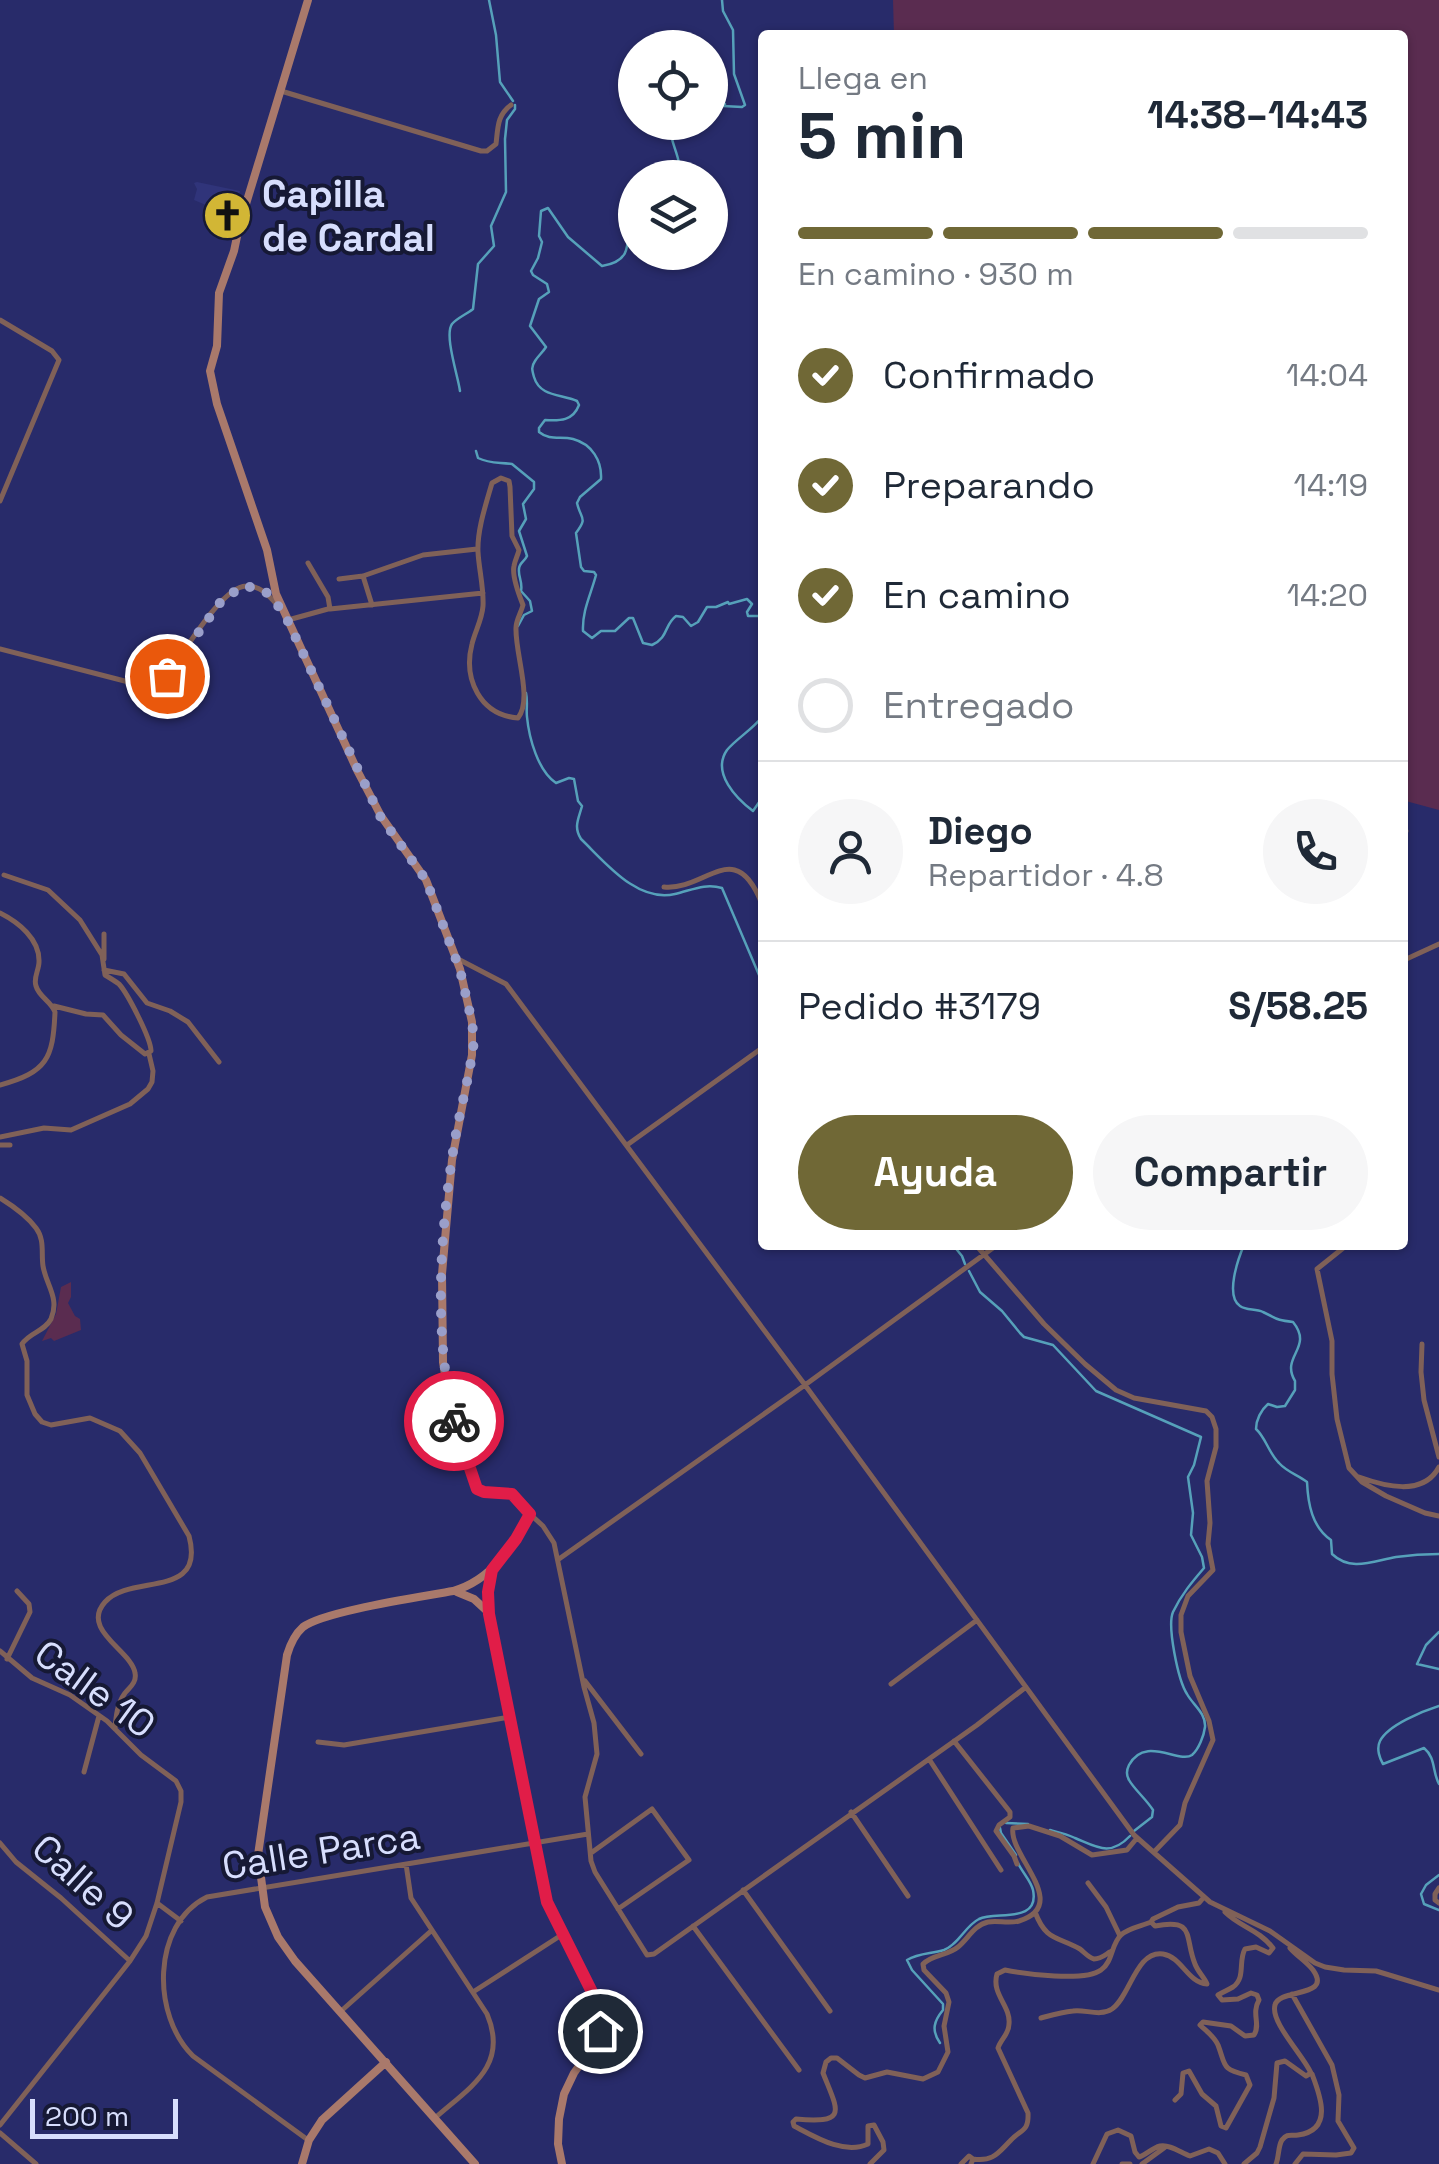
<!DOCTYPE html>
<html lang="es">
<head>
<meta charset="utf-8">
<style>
  :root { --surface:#fff; --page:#f6f6f7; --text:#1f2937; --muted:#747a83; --line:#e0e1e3; --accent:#706836 }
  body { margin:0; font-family:"Space Grotesk",sans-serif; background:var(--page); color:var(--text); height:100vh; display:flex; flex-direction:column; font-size:38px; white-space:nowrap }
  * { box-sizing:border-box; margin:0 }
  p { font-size:32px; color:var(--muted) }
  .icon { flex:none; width:55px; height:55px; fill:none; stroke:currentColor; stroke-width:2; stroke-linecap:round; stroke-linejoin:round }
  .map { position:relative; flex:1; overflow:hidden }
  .panel { position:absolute; left:758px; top:30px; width:650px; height:1220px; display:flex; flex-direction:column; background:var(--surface); border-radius:10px; box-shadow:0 2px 8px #0004 }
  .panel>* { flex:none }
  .tools { position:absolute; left:618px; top:30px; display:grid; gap:20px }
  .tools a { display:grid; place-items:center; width:110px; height:110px; border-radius:50%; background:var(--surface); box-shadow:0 2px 8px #0004; font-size:50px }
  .scale { position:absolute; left:30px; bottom:25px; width:148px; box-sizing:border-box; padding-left:10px; border:5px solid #d7defd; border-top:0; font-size:28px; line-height:35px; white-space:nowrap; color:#d7defd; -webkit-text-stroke:8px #161935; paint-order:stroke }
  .pin { position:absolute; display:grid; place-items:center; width:85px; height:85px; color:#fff; margin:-42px; border:5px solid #fff; border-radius:50%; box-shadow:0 2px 10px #0007 }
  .courier { position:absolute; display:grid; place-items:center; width:100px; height:100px; margin:-50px; border:8px solid #e11d48; border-radius:50%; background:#fff; color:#222; box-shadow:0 2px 12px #0007 }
  .summary em { font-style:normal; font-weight:700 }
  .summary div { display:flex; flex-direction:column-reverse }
  .summary { display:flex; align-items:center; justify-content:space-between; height:170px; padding:0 40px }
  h1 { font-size:65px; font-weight:700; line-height:75px }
  .bar { display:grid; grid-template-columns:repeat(4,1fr); gap:15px 10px; align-content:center; height:120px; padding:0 40px }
  .bar i { height:12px; border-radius:8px; background:var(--line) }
  .bar .selected { background:var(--accent) }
  .bar p { grid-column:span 4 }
  .line { display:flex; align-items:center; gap:25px; padding:0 40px; border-top:2px solid var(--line) }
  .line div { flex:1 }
  .round { display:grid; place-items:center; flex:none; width:105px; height:105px; border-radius:52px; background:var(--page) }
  ol { padding:0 40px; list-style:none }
  li { display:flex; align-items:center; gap:30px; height:110px }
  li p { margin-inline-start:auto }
  li .icon { padding:10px; border-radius:50%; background:var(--accent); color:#fff; stroke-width:4 }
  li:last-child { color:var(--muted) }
  li i { width:55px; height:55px; border:5px solid var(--line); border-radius:50% }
  .button { display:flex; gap:20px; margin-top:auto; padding:20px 40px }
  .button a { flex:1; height:115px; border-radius:60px; background:var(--accent); color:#fff; font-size:40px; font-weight:700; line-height:115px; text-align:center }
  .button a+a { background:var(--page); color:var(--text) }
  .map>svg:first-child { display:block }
  .built { fill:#30347a }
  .green { fill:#5a2c50 }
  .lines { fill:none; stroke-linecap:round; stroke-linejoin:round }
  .stream { stroke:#56a1ba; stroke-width:2.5 }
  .street { stroke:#806158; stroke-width:5 }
  .secondary { stroke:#a9796b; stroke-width:8 }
  .done { stroke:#9a9fca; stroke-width:10; stroke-dasharray:0 18 }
  .route { stroke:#e11d48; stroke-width:12 }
  .labels { text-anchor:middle; stroke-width:8; stroke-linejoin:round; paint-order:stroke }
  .poi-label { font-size:38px; font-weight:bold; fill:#d7defd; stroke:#161935; text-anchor:start }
  .street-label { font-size:38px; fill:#d7defd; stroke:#161935 }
</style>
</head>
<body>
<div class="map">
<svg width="1439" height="2164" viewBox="0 0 1439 2164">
  <rect width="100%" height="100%" fill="#282b6a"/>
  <path class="built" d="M197 182 240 191 234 217 194 200 197 189 194 183Z"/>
  <path class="green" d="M893 0H1439V810L1402 800V35H894Z
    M71 1282V1297L68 1303 75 1316 80 1319 81 1330 54 1341 51 1338 42 1341 56 1314 61 1287Z"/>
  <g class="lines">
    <path class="stream" d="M489 0 496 35 500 82 513 101
      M710 99H718L725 104 723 106 742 107 745 105 734 74 733 30 723 11 722 0
      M670 122C668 143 684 158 678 178
      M635 201C619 230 643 259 602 266L568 237 548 208 541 211 539 236 542 242 538 258 531 271 533 275 547 284 549 292 539 299 530 326 546 347C543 352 538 356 535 361 531 367 532 370 534 377 540 397 561 394 577 401L579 405C573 421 560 421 545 420L539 428V432C550 441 560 436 573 439 592 444 602 461 601 479L580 497 577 503C581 520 588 517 576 533L581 567 584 571 594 572 596 575C591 594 582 611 583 631L592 638 601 631H615L629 618H633L643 643 652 645C669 637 664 625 676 616L683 617 691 626 698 622 707 607H716L728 602 729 604 747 599 752 604 747 612 748 616H760L762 618V627
      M460 391C458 376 444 335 452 324 457 318 467 314 473 309L478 264 494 246 491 226 506 192 505 139 507 120 515 109V105
      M476 451 478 458C490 464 500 462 512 464L534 482V489L523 504 526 519 519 531 527 556C525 561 519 563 519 569 518 577 523 582 521 591L530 601 532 611 524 615 518 626
      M762 629 761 638 762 643
      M526 693C528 702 526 709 527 717 529 738 538 771 556 783L569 778 574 779 578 801 582 806C579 818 573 827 581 839 605 862 637 903 675 894 692 890 705 883 722 888L762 982
      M762 717C753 729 736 739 727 750 711 773 737 799 753 811L762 798
      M953 1245 962 1256 965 1264
      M1244 1245C1238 1259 1225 1296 1240 1306 1247 1311 1255 1308 1263 1312 1278 1319 1275 1320 1293 1322 1314 1348 1280 1356 1295 1381V1390L1285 1406 1277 1407 1268 1404C1261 1410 1256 1420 1256 1429 1266 1438 1268 1452 1279 1463 1287 1472 1298 1475 1307 1482 1308 1504 1312 1527 1331 1540L1332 1554C1351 1572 1373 1561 1396 1557 1410 1555 1425 1554 1439 1554
      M969 1271 980 1292 1002 1311 1020 1333 1024 1337 1053 1345 1096 1391 1201 1437 1194 1465 1188 1477 1193 1513 1191 1535 1202 1557 1204 1568C1192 1582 1181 1595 1173 1612 1167 1626 1178 1680 1187 1694 1193 1705 1206 1713 1205 1727 1204 1735 1199 1749 1192 1755 1179 1764 1145 1735 1129 1765 1126 1771 1126 1775 1129 1780 1134 1789 1146 1799 1153 1810L1152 1817 1134 1831
      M1439 1632 1426 1645 1417 1664 1439 1669
      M1439 1706C1423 1711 1388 1725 1380 1741 1376 1749 1380 1759 1383 1764L1424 1748C1436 1758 1432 1771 1439 1784
      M1006 1823 1028 1824
      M1000 1828 1001 1833 1016 1855
      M1050 1830C1058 1832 1067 1834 1075 1838 1097 1847 1110 1857 1130 1836
      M1439 1875 1426 1885 1421 1894 1424 1904 1439 1910
      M940 2043C931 2030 934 2021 943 2010V2004L912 1970 907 1960C919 1953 931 1954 944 1950 959 1944 965 1926 979 1919 996 1911 1040 1924 1033 1890 1031 1881 1022 1872 1018 1863"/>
    <path class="street" d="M281 91 481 151H487L496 144C498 128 497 115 511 105
      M0 320 52 351 59 360 0 501
      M501 478 509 481 510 487 512 536 519 550C518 555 515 560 514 566 512 575 519 595 523 605 521 613 516 620 516 628 515 654 533 699 518 718 480 715 463 679 472 644 475 631 482 620 483 606 484 588 479 570 478 552 477 530 486 504 492 483Z
      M308 563 328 597 330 609 483 593
      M363 576 372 605
      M339 579 363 576 423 555 477 549
      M288 620 328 609
      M0 649 148 687 158 684 167 675C183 655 221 587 246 586 261 585 270 597 279 607
      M1402 831H1406
      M4 875 48 890 80 920 102 955 105 975C110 978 115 981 119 984 128 994 151 1039 151 1051L145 1054 121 1035 103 1015 86 1014 54 1006
      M664 887C706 891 735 835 762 904
      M0 913C18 922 40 939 39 962 39 970 33 978 36 986 39 997 51 1001 55 1012 53 1059 47 1072 0 1085
      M104 934V959
      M458 959 506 984 805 1385 1134 1835 1210 1902 1270 1931 1315 1963 1325 1967 1344 1970 1376 1971 1439 1990
      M1402 961 1439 944
      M104 970 124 974 147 1003 170 1011 188 1022 219 1062
      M0 1137 44 1128 71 1130 130 1104 148 1089 152 1082 153 1071 149 1054
      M0 1145H10
      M627 1145 762 1048
      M0 1198C13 1206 27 1216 36 1228 45 1240 41 1253 43 1266 46 1285 60 1298 51 1319 44 1332 30 1332 22 1344L27 1361V1395L35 1414 42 1422 51 1425 90 1418 120 1431 140 1453 189 1536C206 1600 131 1573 105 1602 80 1630 132 1651 135 1673 137 1682 130 1687 125 1693 117 1704 116 1716 115 1729
      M976 1245 1044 1324 1085 1364 1116 1390 1134 1398 1206 1411 1212 1417 1216 1429V1447L1207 1481 1210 1523 1208 1544 1213 1570 1188 1596 1181 1615V1632L1190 1676 1209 1721 1213 1740 1185 1803 1180 1825 1154 1852
      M1347 1245 1317 1269 1332 1341V1374L1337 1419 1349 1468 1362 1482 1386 1496 1425 1513 1439 1516
      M1422 1344 1421 1372 1424 1400 1439 1457
      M1359 1477C1384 1486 1423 1497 1439 1467
      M530 1514 543 1526 554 1543 584 1687 594 1723 597 1754 585 1797 591 1861 595 1872 647 1955 654 1954 977 1725 1026 1687
      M559 1559 805 1385 997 1245
      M0 1651 32 1678 70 1695 107 1721 141 1755 176 1781 181 1791V1802L157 1903 146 1936 130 1961 0 2125
      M7 1659 30 1612 29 1604 17 1591
      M585 1681 641 1754
      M891 1684 977 1620
      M954 1741 1010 1812V1817L999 1825 996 1831 1014 1856 1017 1864
      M318 1742 344 1745 510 1717
      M929 1759 1001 1870
      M84 1772 99 1716
      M851 1812 908 1896
      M0 1843 16 1862 61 1898 130 1961
      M591 1853 652 1809 689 1860 618 1909
      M406 1864 411 1898 487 2014C509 2066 470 2087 435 2118
      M1088 1883 1106 1907 1120 1936
      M1439 1888 1435 1894V1900L1439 1903
      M743 1890 830 2011
      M157 1903 181 1921
      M1035 1912C1046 1941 1057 1936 1080 1949 1084 1952 1089 1958 1094 1959 1101 1959 1105 1955 1110 1952
      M693 1926 799 2070
      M473 1992 563 1934
      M1292 1994 1332 2065 1339 2095 1338 2121 1354 2148 1351 2153 1336 2155 1303 2154 1295 2164
      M340 2012 431 1931
      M1041 2018C1052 2015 1062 2012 1073 2011 1085 2009 1100 2017 1112 2009 1130 1997 1136 1950 1163 1954 1182 1957 1187 1982 1207 1984 1204 1977 1198 1972 1195 1964 1184 1937 1196 1918 1155 1926L1151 1922 1153 1919 1178 1907 1199 1903 1204 1897
      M1175 2100 1181 2094 1183 2073 1189 2071 1202 2094 1216 2106 1221 2126 1226 2128 1250 2085 1246 2075C1221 2069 1226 2066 1218 2045 1214 2036 1206 2031 1200 2025L1203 2022 1231 2026 1245 2036 1254 2035C1261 2024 1251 2014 1259 2000L1257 1995 1251 1993 1238 1999 1222 2000 1218 1995C1223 1992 1228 1990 1233 1987 1246 1978 1238 1961 1245 1949L1256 1947 1269 1953 1273 1948C1258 1929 1240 1927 1225 1912
      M0 2133 36 2164
      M308 2140 193 2056C152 2016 151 1925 207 1897L588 1834
      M973 2159C993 2162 998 2153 1010 2141 1021 2129 1029 2132 1028 2113L998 2048C1001 2039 1009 2034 1009 2024 1011 2006 991 1994 997 1974L1005 1970C1025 1974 1085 1982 1101 1970 1113 1962 1111 1944 1121 1935 1128 1928 1142 1926 1151 1922
      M870 2164 884 2150 883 2142 874 2125 868 2126V2144C844 2155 815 2137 794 2126L793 2122 796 2119C849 2124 838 2111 823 2073L826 2062 831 2058H837L859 2075 865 2078 887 2072 923 2079 938 2072 948 2052 944 2026 949 2002 946 1993 924 1970 923 1964C933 1954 947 1956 958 1947 968 1939 974 1925 988 1922 998 1920 1008 1924 1019 1921 1072 1905 1008 1855 1013 1828L1029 1826 1060 1836 1092 1855 1127 1850 1137 1838
      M961 2164 969 2156 973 2159 971 2164
      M1093 2164 1107 2134 1118 2130 1131 2136 1135 2152 1139 2157C1146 2155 1152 2148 1160 2146 1170 2144 1181 2153 1190 2156L1209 2149 1218 2153 1225 2164
      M1122 2164H1130
      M1142 2164 1164 2148
      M1244 2164 1257 2153 1260 2147 1274 2098 1277 2063 1285 2061 1306 2076 1311 2073C1303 2055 1270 2022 1275 2005 1279 1988 1333 1998 1313 1970 1307 1962 1297 1956 1290 1948
      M1276 2164C1279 2157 1278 2146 1282 2140 1288 2133 1290 2136 1298 2135 1334 2130 1320 2095 1312 2074"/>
    <path class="secondary" d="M308 0 239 227 234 251 219 293 217 346 210 371 217 404 267 550 276 594 358 772 381 816 426 880 460 969 472 1022V1055L452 1160 442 1274 443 1362 449 1399 456 1429 475 1486 483 1492 512 1494 530 1514C512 1547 492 1580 453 1591 421 1597 324 1611 303 1627 295 1634 290 1645 287 1655L258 1855 265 1907 278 1937 295 1961 475 2164
      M491 1573 488 1592 489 1614 547 1902 600 2010V2031L597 2041 574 2073 564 2094 559 2119 558 2144 562 2164
      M457 1592 474 1599 487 1611
      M302 2164 309 2140 322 2120 386 2062"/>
  </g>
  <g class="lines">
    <path class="done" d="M167 676 222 600 243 586 258 588 266 592 284 613 380 816 426 880 460 970 472 1022 474 1041C470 1074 461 1106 455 1139 440 1231 433 1330 454 1421"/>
    <path class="route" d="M454 1421 477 1489 484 1492 512 1494 530 1514 516 1539 492 1570 488 1592 489 1614 547 1902 598 2004 600 2031"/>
  </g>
  <defs>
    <symbol id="church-disc" viewBox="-11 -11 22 22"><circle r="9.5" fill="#d2b635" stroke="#161935"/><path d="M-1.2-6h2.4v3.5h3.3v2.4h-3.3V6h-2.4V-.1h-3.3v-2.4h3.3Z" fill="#111"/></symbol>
  </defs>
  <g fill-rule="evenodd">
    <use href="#church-disc" x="200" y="188" width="55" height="55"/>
  </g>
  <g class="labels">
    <g class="poi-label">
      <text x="262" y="207">Capilla<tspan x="262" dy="44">de Cardal</tspan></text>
    </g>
    <g class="street-label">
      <text transform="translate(95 1689) rotate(36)" y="13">Calle 10</text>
      <text transform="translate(321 1851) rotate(-9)" y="13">Calle Parca</text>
      <text transform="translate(83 1882) rotate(42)" y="13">Calle 9</text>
    </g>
  </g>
</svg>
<div class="tools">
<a><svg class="icon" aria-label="locate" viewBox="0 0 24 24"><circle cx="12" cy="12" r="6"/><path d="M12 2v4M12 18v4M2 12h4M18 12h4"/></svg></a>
<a><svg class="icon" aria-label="layers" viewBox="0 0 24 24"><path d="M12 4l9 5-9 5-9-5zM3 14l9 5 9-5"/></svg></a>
</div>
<div class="scale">200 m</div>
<div class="pin" style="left:167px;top:676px;background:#ea580c"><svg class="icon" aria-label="bag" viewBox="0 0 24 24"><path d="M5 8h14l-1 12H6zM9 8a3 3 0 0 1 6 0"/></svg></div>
<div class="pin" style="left:600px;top:2031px;background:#1f2937"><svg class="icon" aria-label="home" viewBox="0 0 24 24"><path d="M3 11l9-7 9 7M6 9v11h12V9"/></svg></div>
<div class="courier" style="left:454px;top:1421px"><svg class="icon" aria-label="bike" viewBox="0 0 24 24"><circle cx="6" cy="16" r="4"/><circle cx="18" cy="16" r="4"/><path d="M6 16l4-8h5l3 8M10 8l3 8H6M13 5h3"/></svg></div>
<section class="panel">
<div class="summary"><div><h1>5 min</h1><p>Llega en</p></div><em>14:38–14:43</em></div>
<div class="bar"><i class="selected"></i><i class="selected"></i><i class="selected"></i><i></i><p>En camino · 930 m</p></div>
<ol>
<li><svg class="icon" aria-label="check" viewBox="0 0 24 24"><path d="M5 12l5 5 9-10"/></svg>Confirmado<p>14:04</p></li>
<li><svg class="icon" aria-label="check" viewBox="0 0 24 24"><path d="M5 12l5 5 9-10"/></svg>Preparando<p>14:19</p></li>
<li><svg class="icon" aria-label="check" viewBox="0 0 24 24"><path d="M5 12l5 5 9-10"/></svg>En camino<p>14:20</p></li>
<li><i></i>Entregado</li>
</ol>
<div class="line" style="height:180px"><a class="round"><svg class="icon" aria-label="person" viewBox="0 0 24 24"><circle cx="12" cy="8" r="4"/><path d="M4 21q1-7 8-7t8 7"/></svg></a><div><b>Diego</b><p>Repartidor · 4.8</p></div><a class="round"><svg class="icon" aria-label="phone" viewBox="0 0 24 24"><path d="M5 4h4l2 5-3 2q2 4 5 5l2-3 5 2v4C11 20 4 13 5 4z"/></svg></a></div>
<div class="line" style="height:130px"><div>Pedido #3179</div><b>S/58.25</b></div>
<div class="button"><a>Ayuda</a><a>Compartir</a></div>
</section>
</div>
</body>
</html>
